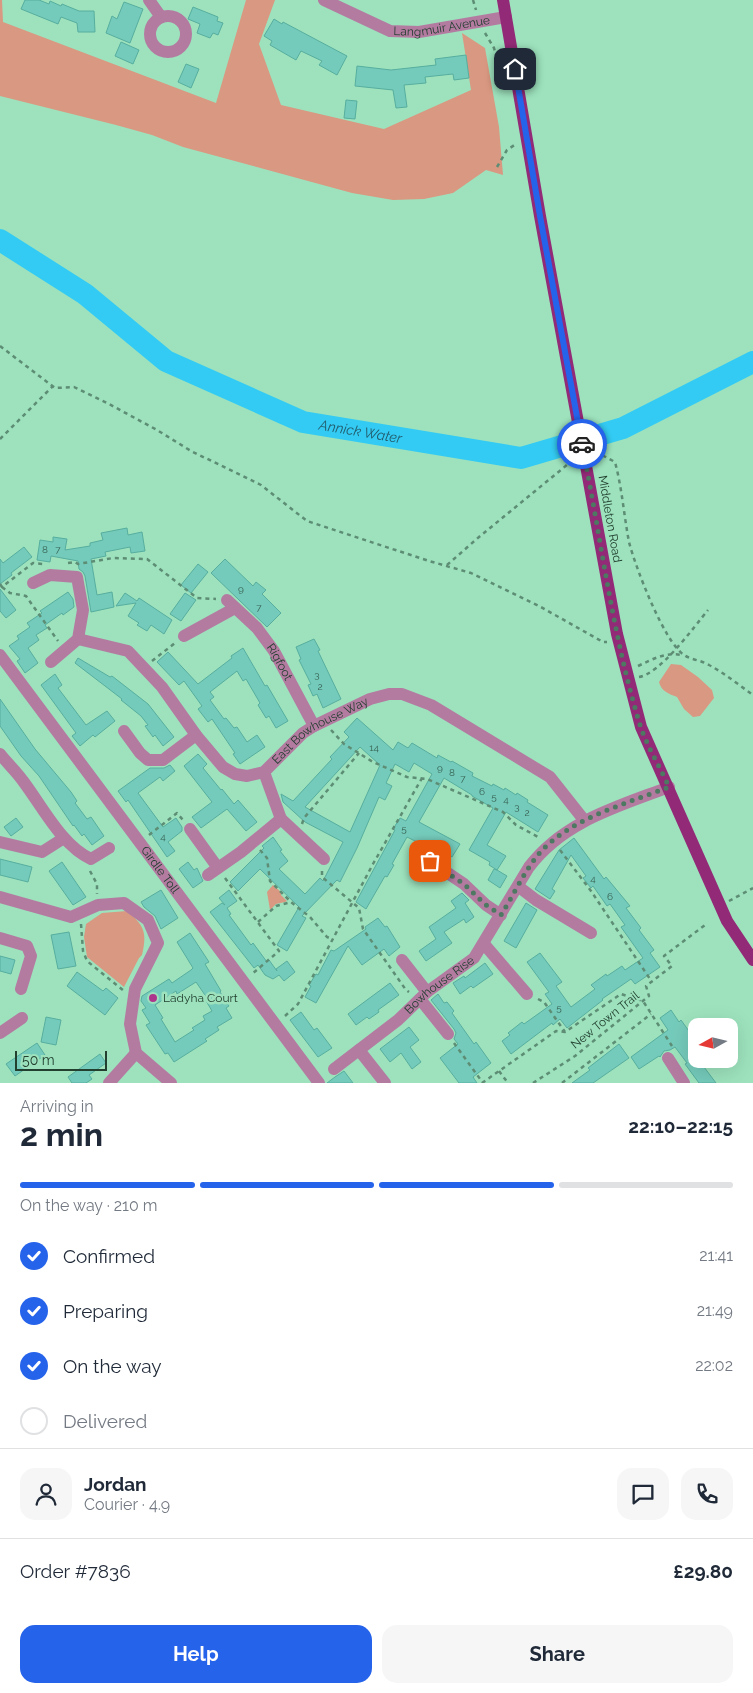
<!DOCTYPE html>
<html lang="en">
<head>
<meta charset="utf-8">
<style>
  :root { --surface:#fff; --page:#f6f6f7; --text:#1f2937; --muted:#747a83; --line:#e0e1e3; --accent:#2563eb }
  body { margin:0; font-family:Raleway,sans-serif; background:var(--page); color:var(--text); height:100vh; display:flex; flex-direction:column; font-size:19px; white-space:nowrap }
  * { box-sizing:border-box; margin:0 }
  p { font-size:16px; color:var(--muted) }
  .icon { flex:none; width:28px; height:28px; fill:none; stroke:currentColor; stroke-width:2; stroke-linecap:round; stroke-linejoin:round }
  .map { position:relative; height:1083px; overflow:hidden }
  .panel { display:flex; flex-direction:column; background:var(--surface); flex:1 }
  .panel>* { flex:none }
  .needle { width:32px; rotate:262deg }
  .fabs { position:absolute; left:688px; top:1018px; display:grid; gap:10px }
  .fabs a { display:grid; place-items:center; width:50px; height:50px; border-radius:10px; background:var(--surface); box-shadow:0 5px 20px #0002; font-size:25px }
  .scale { position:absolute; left:15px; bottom:12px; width:92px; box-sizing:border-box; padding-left:5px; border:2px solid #223f30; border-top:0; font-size:14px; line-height:18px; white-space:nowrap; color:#223f30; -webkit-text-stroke:4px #9de2bd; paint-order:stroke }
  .pin { position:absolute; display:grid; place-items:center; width:42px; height:42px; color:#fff; margin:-21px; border-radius:10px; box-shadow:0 2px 8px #0006 }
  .courier { position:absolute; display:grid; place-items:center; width:50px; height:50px; margin:-25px; border:4px solid #2563eb; border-radius:50%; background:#fff; color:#222; box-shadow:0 1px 6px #0007 }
  .summary em { font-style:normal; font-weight:700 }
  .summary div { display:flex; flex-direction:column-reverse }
  .summary { display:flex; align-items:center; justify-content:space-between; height:85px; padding:0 20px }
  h1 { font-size:32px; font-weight:700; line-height:38px }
  .bar { display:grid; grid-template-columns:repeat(4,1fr); gap:8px 5px; align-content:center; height:60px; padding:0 20px }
  .bar i { height:6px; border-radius:4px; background:var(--line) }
  .bar .active { background:var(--accent) }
  .bar p { grid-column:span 4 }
  .line { display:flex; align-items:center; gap:12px; padding:0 20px; border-top:1px solid var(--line) }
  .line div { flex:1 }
  .round { display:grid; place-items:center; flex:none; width:52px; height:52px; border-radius:15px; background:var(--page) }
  ol { padding:0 20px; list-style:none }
  li { display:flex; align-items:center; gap:15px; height:55px }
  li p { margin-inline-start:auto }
  li .icon { padding:5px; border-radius:50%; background:var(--accent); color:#fff; stroke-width:4 }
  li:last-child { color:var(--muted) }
  li i { width:28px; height:28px; border:2px solid var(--line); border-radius:50% }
  .action { display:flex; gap:10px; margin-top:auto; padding:10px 20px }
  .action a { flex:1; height:58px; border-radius:15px; background:var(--accent); color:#fff; font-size:20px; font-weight:700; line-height:58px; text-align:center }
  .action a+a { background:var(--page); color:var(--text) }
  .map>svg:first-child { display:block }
  .green { fill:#d99881 }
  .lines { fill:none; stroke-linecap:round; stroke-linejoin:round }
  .river { stroke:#33cbf3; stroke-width:22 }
  .building { fill:#75cbbb; stroke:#57ae9e; fill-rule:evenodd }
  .path { stroke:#5d8d74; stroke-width:2.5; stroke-dasharray:4 4; stroke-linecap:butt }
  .minor { stroke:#b47ba1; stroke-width:12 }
  .major { stroke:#932a77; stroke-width:12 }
  .done { stroke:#4d7861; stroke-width:5; stroke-dasharray:0 9 }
  .route { stroke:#2563eb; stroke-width:6 }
  .poi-dot { fill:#ad368d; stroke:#9de2bd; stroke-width:2 }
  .labels { text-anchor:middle; stroke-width:5; stroke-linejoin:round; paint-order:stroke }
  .number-label { font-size:10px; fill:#376253 }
  .street-label { font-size:12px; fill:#223f30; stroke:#9de2bd }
  .poi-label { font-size:12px; fill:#223f30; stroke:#9de2bd; text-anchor:start }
  .water-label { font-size:14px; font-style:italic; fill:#235c6d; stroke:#9de2bd }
</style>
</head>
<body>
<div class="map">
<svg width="753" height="1083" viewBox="0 0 753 1083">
  <rect width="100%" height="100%" fill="#9de2bd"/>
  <path class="green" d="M0 0H2L3 22 216 103 246 0H275L259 44 281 105 384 129 471 90 462 33 485 48 499 127 503 175 486 170 453 193 424 199 393 200 352 193 183 147 152 135 116 125 0 96Z
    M671 664 681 665 698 677 712 690 714 698 700 716 693 717 684 709 677 697C669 694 661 691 659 682Z
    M273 885 281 892V895L287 901 285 902 276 904 270 910 267 892Z
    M127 911C145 926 147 933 142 955L139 958 124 987 87 957 84 937 86 924 102 913Z"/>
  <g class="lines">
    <path class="river" id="s1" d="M0 240 85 294 166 361 303 422 521 458 623 428 753 362"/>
  </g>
  <path class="building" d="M25 0H39L49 4 50 1 61 6 62 4 79 11H94L95 32H78L77 23 61 17 58 24 21 9Z
    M124 2 143 9 130 43 106 33 112 16 117 19Z
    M193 7 218 17 217 21 223 23 218 35 213 33 210 38 197 33 200 24 188 19Z
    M274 19 282 24 283 22 347 56 337 75 319 65 322 61 301 51 296 60 270 45 272 41 264 36Z
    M121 42 139 50 133 64 115 56Z
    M466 55 469 78 454 80 453 74 425 77 426 83 404 85 407 107 396 108 393 90 355 86 357 66 391 70 436 65 435 59Z
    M186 64 199 69 191 88 178 82Z
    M346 100 357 101 355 119 344 118Z
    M127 528 128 535 142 532 145 551 131 553 130 547 105 552 106 556 91 559 97 595 112 592 114 607 91 612 85 576 83 572 79 569 78 561 51 556 50 562 37 560 40 540 53 542V537L67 539 65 550 90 546V543L103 540 101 533Z
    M24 547 32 557 11 573 12 575 0 584V559L3 563Z
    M225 559 253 586 256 582 266 590 262 594 281 613 267 627 211 573Z
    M198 564 208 572 191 593 181 585Z
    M0 589 16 610 6 618 0 611Z
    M68 592 73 599 74 607 63 615 62 613 45 625 47 628 36 635 39 640 28 648 38 663 25 673 17 661 20 659 9 646 19 639 17 636 30 627 27 623 42 613 40 611Z
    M125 593 137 601 139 598 172 620 164 634 151 625 147 631 137 625 139 623 128 616 136 603 116 606Z
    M185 593 196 600 181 621 170 614Z
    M314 639 320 650 318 651 341 699 323 708 317 694 313 696 308 685 311 684 299 660 301 659 296 647Z
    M243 648 265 686 267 685 288 721 276 728 269 716 266 718 258 705 260 703 246 679 243 681 237 671 210 692 214 697 210 700 224 719 226 718 234 728 237 727 247 742 257 735 265 747 240 764 233 754 235 753 212 719 208 722 198 709 202 706 184 681 179 685 157 662 168 652 198 684 232 658 231 656Z
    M78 658 110 677 112 676 148 704 174 737 163 746 155 735 153 737 145 726 148 725 141 716 121 700 122 699 75 663Z
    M55 674 62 685 58 688 86 725 107 711 115 721 95 737 93 735 80 746 72 736 76 733 41 685Z
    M0 699 35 749 71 792 77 801 75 803 87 819 91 817 104 836 92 845 84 834 82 836 74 825 73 826 39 776 21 756 0 726Z
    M357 718 393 750 398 742 408 748 412 743 437 758 438 755 451 762 452 761 473 773 472 776 492 786 493 784 504 790 505 788 516 795 517 793 528 800 527 802 548 815 538 832 506 812 487 845 506 856 497 870 507 876 500 888 488 880 494 869 497 870 489 865 490 862 469 850 493 808 472 796V795L444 778 419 822 460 844 452 857 431 845 430 847 420 841 419 843 407 837 392 864 394 865 387 877 385 876 366 909 356 902 395 830 393 829 400 818 406 821 432 774 414 763 409 772 395 764 386 783 392 786 385 800 379 797 357 848 340 882 337 880 302 916 306 918 287 951 277 945 299 907 260 869 238 891 230 882 264 848 262 846 273 837 282 850 280 851 288 861 279 869 305 894 320 878 323 881 343 842 305 822 283 802 281 794 293 801 332 759 330 757 349 737 344 732ZM360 747 380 765 350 832 305 807Z
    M198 754 207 764 203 768 221 790 222 789 234 804 238 800 257 822 246 831 227 809 201 828 192 817 212 802 184 766Z
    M170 765 175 771 163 781 160 777 138 793 163 827 176 818 182 827V831L168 842 175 851 167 857 128 800 126 802 118 791 150 768H164Z
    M16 818 23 827 11 836 4 827Z
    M574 838 604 879 606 877 630 906 626 908 641 928 639 930 654 950 650 953 660 967 635 984 631 979 602 999 603 1000 567 1028 560 1019 553 1025 552 1023 511 1054 502 1041 510 1035 508 1033 522 1022 524 1024 552 1004 545 994 549 992 527 962 540 953 562 982 556 986 571 1007 595 989 591 985 606 974 607 976 622 966 625 970 643 958 621 927 625 925 610 904 607 906 593 886 591 888 583 878 586 876 571 855 552 889 555 891 550 899 535 889 559 850Z
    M0 859 32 867 28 882 0 875Z
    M62 862 86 897 73 905 49 871Z
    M188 862 194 870 197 868 203 881 193 888 179 869Z
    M161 890 178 918 161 929 155 916 144 907 141 902Z
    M229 890 237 901 227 908 231 914 229 915 251 945 253 943 267 962 269 960 277 971 276 969 287 961 295 972 284 981 279 975 273 979 265 975 258 965 254 968 210 912 222 903 225 905 219 898Z
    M462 893 469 900 465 903 474 917 466 923 464 919 444 932 452 943 426 961 419 951 436 939 429 927 456 908 451 901Z
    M526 903 537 910 516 948 504 941Z
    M378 918 385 927 387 926 400 947 389 956 384 949 362 965 348 946 316 1003 305 997 311 986 309 985 316 974 318 975 331 950 334 951 366 929 365 927Z
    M69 932 76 966 58 969 51 935Z
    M190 933 209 962 205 964 221 991 220 992 229 1006 226 1008 232 1018 217 1027 219 1030 205 1039 207 1041 174 1062 168 1053 165 1054 146 1025 150 1023 142 1010 146 1008 141 1001 142 996 169 979 172 983 191 970 193 968 177 942ZM196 982 207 998 205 999 212 1011 203 1016 205 1020 192 1028 194 1030 175 1042 161 1019 163 1018 155 1005 176 991 177 994Z
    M0 956 15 960 11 974 0 971Z
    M485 963 493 974 473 988 471 986 460 994 453 983 464 976 465 978Z
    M77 972 103 991 106 988 118 998 105 1015 67 986Z
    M390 983 399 995 378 1010 379 1012 369 1019 367 1017 356 1025 348 1014Z
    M438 994 444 1003 447 1002 454 1011 452 1013 474 1044 476 1042 491 1063 473 1077 477 1083H459L440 1058 458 1044 454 1039 456 1033 454 1029 431 1000Z
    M671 1010 679 1022 681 1020 696 1041V1059H698L716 1083H699L685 1064 687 1063 675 1047 670 1050 664 1051 660 1057 659 1056 639 1069 631 1057 668 1030 660 1018Z
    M301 1012 314 1030 317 1028 332 1048 318 1057 290 1020Z
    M46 1017 61 1020 56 1045 41 1042Z
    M409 1027 419 1040 410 1047 421 1062 412 1069 401 1053 390 1062 380 1049Z
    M37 1043 45 1055 15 1076 6 1064Z
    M619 1044 629 1058 593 1083H572L590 1070 588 1068Z
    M100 1054 106 1063 89 1075 92 1079 86 1083H72L68 1077Z
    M344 1071 353 1083H327L335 1077Z"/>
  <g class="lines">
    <path class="path" d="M473 0 476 10
      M485 33 494 48 503 81
      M497 167 507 150 516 144
      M0 346 55 388 74 387 109 404 157 430 191 451 261 485 307 521 429 561 471 573 539 606 603 642H607
      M0 439 53 386
      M595 455 600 454 615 462C622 488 624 516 629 542 635 566 664 642 684 655 691 660 701 660 709 665 724 673 739 685 753 695
      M68 563 75 562 78 564 113 558 147 559 197 598 216 599
      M447 565 479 537 573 460
      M0 584 2 587 33 563 43 564
      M2 587 10 593 26 596 58 641
      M152 661 175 643
      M638 666C653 659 665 652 682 655
      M639 677C660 674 694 627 708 610
      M331 730 344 744 373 762 407 777 427 779 503 812 516 825 540 838
      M302 824 304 818 359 753
      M149 835 177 813 183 820
      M260 850 267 858 270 881 291 902
      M560 850 591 891 652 982
      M90 871 97 884V894
      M322 871V877L359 908 363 929 406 990 409 992
      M225 878 279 951 252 974
      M729 901 753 888
      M258 922 276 906 291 902 310 917 327 937 332 939
      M81 924 83 951 87 961 124 991
      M538 999 544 1002 565 1032
      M285 1016 298 1004 373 864 422 778
      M454 1043 483 1083
      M499 1071 508 1083
      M482 1083 556 1031 565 1032 621 994 643 1001 672 1046
      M533 1083 575 1056 649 996 646 986 672 966 664 956 705 925
      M562 1083 651 1014"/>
    <g class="minor">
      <path d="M149 0 161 17"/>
      <path id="s2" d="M324 0 390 31 419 32 506 17"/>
      <circle cx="168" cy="34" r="18"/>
      <path d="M33 583 50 575 77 577 83 610 78 639 51 662"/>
      <path id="s3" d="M227 600 257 628 274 651 314 726"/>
      <path d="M184 636 235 608"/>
      <path id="s4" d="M78 639 128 651 162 687 196 735 223 767 235 774 247 776 264 772 303 733 314 726 370 699 389 694H402L431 705 550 777 584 820"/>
      <path id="s5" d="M0 655 319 1083"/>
      <path d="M124 731 140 753 148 760H163L196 735"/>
      <path d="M0 754C7 763 16 771 23 781 42 806 62 846 91 859L109 848"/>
      <path d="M281 819 324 859"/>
      <path d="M190 829 218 868"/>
      <path d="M0 842 42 852 64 838"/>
      <path d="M418 853 464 884 486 905 501 915"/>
      <path d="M208 875 241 852 281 819 264 772"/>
      <path d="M519 887 536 900 591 933"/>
      <path d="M0 897 71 917 98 905 124 903 148 920 158 943 135 989 130 1024 136 1053 171 1083"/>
      <path d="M0 938 27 946 31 956 21 989"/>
      <path d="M484 944 527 994"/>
      <path d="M402 960 427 992"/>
      <path d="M420 999 448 1034"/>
      <path d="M0 1033 22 1018"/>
      <path d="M359 1050 385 1083"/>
      <path d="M668 1058 684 1083"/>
      <path id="s6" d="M334 1069 398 1020 427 992 474 958 529 867C564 821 617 807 669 787"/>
      <path d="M109 1083 136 1053"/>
    </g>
    <path class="major" d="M503 0 540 216 617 634 641 727 727 921 753 960"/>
  </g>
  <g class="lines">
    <path class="done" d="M430 861 464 884 486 905 501 915C513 896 523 874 537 856 567 819 626 804 669 787 660 767 647 746 640 725 612 633 601 538 582 444"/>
    <path class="route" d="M515 69 540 216 582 444"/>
  </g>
  <circle class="poi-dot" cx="153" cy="998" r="5"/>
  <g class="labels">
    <g class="number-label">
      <text x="45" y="553">8</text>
      <text x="58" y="553">7</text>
      <text x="241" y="592">9</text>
      <text x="259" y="611">7</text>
      <text x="317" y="678">3</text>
      <text x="320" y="690">2</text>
      <text x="374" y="751">14</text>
      <text x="440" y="771">9</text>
      <text x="452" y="776">8</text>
      <text x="463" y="782">7</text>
      <text x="482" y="795">6</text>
      <text x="494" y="800">5</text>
      <text x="506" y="803">4</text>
      <text x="517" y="810">3</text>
      <text x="527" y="816">2</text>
      <text x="404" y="832">5</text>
      <text x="163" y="840">4</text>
      <text x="593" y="882">4</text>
      <text x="610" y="900">6</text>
      <text x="559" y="1011">5</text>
    </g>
    <g class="street-label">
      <text dy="4" stroke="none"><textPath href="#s2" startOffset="125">Langmuir Avenue</textPath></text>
      <text transform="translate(610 519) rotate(80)" y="4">Middleton Road</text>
      <text dy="4" stroke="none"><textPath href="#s3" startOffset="82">Rigfoot</textPath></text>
      <text dy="4" stroke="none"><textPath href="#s4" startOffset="316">East Bowhouse Way</textPath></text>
      <text dy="4" stroke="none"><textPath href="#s5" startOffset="268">Girdle Toll</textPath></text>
      <text dy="4" stroke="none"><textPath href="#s6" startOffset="135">Bowhouse Rise</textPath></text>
      <text transform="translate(605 1020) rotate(-39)" y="4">New Town Trail</text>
    </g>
    <g class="poi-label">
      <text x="163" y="1002">Ladyha Court</text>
    </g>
    <g class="water-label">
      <text dy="5" stroke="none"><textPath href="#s1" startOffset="414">Annick Water</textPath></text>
    </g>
  </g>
</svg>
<div class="fabs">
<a><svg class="needle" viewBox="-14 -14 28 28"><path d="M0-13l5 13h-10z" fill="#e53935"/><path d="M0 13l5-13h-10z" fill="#747a83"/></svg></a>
</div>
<div class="scale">50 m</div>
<div class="pin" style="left:430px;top:861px;background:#ea580c"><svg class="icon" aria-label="bag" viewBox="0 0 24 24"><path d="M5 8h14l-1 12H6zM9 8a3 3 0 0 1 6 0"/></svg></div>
<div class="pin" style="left:515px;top:69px;background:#1f2937"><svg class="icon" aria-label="home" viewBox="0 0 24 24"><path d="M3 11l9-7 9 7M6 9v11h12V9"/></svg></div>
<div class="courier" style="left:582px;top:444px"><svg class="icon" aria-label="car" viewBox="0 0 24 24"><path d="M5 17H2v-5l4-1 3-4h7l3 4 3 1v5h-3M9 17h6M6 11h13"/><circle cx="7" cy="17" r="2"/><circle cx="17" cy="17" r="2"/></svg></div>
</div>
<section class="panel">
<div class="summary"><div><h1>2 min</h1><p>Arriving in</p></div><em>22:10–22:15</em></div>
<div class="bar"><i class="active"></i><i class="active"></i><i class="active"></i><i></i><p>On the way · 210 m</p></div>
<ol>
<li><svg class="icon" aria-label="check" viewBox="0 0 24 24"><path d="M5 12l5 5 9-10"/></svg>Confirmed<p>21:41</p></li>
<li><svg class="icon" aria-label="check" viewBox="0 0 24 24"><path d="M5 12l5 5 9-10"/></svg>Preparing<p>21:49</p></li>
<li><svg class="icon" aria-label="check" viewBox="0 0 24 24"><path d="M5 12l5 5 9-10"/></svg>On the way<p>22:02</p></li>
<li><i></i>Delivered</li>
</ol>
<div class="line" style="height:90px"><a class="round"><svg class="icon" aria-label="person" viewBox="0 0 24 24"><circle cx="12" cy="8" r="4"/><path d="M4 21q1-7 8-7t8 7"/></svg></a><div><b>Jordan</b><p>Courier · 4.9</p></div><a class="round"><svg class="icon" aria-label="chat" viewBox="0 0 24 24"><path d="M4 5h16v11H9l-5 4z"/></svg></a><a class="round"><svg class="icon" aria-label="phone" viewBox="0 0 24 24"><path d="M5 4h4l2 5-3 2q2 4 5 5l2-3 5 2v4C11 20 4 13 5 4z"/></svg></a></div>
<div class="line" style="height:65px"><div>Order #7836</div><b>£29.80</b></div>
<div class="action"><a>Help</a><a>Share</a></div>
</section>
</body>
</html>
